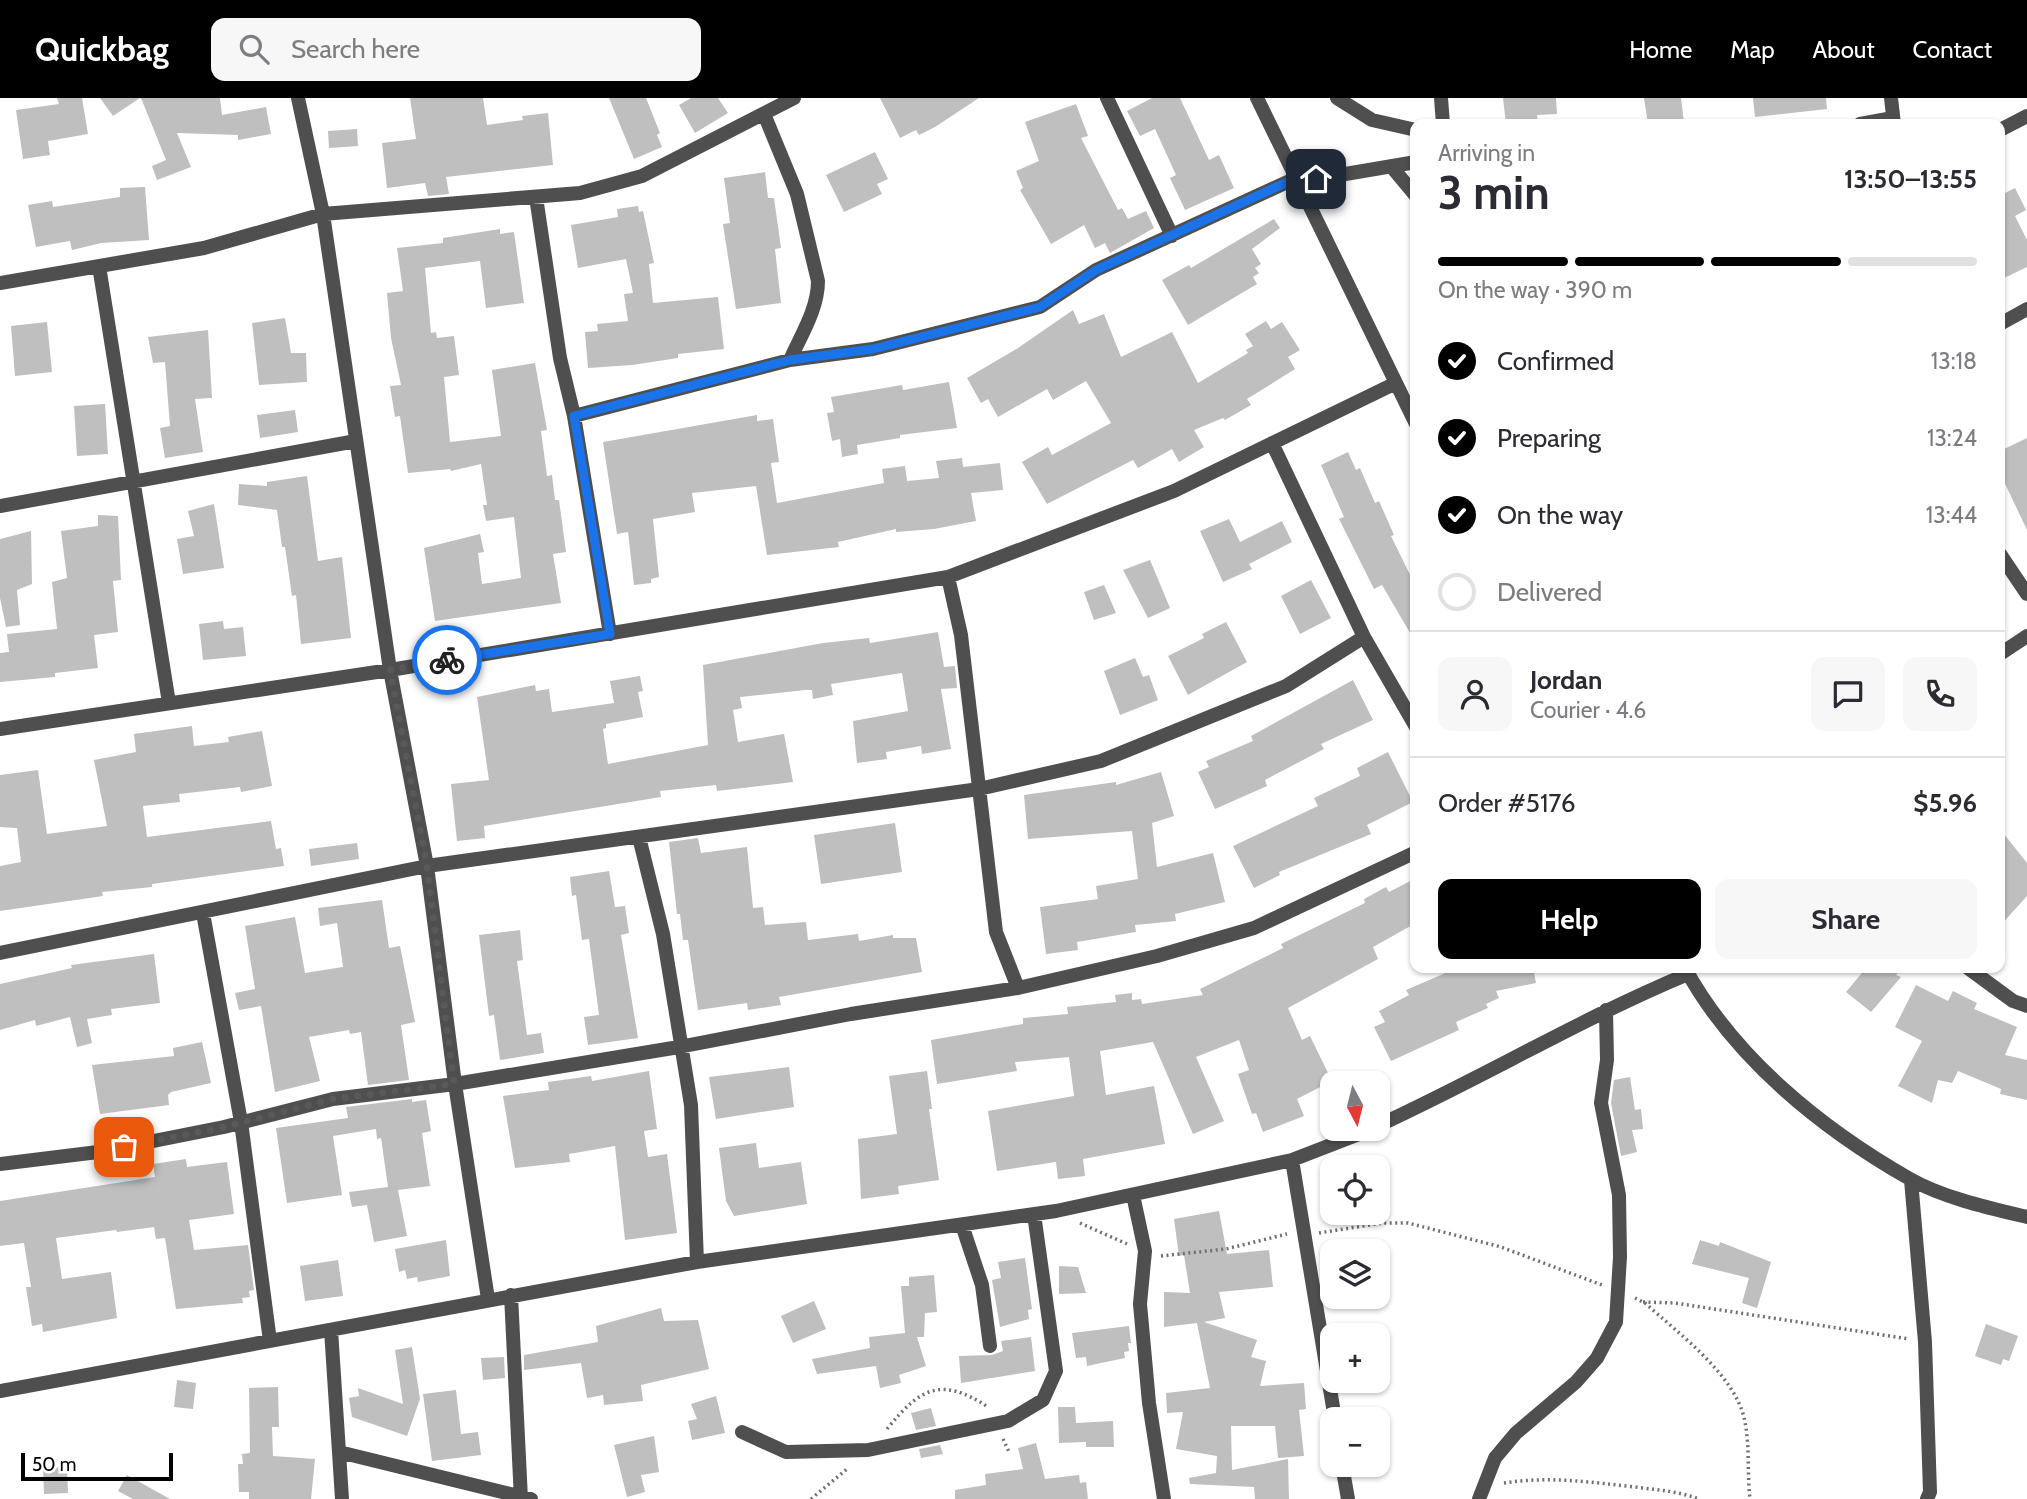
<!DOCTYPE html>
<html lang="en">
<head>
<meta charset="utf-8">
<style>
  :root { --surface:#fff; --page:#f7f7f7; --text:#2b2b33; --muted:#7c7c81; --line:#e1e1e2; --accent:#000 }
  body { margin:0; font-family:Cabin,sans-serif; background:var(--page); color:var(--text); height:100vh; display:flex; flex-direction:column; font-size:26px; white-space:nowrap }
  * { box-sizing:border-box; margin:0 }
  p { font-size:23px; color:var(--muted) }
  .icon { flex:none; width:38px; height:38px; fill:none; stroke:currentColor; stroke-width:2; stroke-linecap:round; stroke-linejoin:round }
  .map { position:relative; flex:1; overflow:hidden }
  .details { position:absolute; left:1410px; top:21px; width:595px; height:854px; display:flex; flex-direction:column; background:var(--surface); border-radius:14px; box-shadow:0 2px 5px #0004 }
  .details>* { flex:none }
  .needle { width:46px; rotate:173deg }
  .fabs { position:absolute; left:1320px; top:973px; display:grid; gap:14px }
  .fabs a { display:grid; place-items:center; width:70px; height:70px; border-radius:14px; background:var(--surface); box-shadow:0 2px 5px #0004; font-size:35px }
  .scale { position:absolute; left:21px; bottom:18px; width:152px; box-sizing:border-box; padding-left:7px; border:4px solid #000; border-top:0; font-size:19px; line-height:24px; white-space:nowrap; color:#000; -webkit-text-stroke:5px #fff; paint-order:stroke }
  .pin { position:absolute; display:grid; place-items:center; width:60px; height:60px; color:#fff; margin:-30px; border-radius:14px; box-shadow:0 4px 10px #0006 }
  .courier { position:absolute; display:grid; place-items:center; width:70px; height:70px; margin:-35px; border:5px solid #1a73e8; border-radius:50%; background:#fff; color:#222; box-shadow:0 2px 9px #0007 }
  .overview em { font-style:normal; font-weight:800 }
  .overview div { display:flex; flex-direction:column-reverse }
  .overview { display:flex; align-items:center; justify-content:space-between; height:119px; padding:0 28px }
  h1 { font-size:46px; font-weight:800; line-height:52px }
  .bar { display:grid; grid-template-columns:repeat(4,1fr); gap:10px 7px; align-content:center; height:84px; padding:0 28px }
  .bar i { height:9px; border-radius:5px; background:var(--line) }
  .bar .current { background:var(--accent) }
  .bar p { grid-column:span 4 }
  .line { display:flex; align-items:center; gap:18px; padding:0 28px; border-top:2px solid var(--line) }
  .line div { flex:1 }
  .round { display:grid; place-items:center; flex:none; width:74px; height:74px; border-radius:14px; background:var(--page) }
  ol { padding:0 28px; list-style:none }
  li { display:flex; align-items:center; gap:21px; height:77px }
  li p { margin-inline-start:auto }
  li .icon { padding:7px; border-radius:50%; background:var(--accent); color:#fff; stroke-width:4 }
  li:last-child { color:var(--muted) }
  li i { width:38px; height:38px; border:4px solid var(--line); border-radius:50% }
  .button { display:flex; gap:14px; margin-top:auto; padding:14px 28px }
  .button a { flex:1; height:80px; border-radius:14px; background:var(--accent); color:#fff; font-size:28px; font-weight:800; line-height:80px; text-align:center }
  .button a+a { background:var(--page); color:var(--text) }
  header { display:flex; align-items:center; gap:42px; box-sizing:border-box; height:98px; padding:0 35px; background:var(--accent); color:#fff }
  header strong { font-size:33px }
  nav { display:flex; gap:38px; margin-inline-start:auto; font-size:24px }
  .search { width:490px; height:63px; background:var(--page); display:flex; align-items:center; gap:18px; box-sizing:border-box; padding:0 24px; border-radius:14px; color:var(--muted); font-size:26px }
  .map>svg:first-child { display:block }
  .building { fill:#bfbfbf }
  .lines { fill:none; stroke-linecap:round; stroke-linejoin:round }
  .path { stroke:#717171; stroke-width:3.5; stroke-dasharray:2 3.5; stroke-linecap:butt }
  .minor { stroke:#4f4f4f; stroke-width:14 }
  .done { stroke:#595959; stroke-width:7; stroke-dasharray:0 12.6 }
  .route { stroke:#1a73e8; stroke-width:9 }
</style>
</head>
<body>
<header>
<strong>Quickbag</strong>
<div class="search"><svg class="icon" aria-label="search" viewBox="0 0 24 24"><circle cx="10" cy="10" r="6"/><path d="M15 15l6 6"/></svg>Search here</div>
<nav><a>Home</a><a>Map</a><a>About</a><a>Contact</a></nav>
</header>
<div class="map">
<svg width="2027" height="1401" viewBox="0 0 2027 1401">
  <rect width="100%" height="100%" fill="#fff"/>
  <path class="building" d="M57 0H82L88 36 48 43 50 57 23 61 16 12 59 6Z
    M100 0H140L113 18Z
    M141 0H220L222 17 266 9 271 36 238 42V37L177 35 191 69 157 82 152 68 166 62Z
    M410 0H483L487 27 523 22 522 18 548 15 553 67 446 79 449 96 428 98 425 85 387 90 382 45 416 41Z
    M609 0H646L660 35 657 37 662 49 634 61Z
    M691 0H718L728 15 695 35 679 7Z
    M880 0H979L935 29 919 37 916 32 900 40Z
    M1152 0H1180L1209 62 1219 57 1234 90 1185 112 1170 80 1176 77 1155 31 1140 38 1127 13Z
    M1503 0H1556L1557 16 1537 17 1538 24 1506 26Z
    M1644 0H1681L1684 24 1648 26Z
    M1753 0H1826L1827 11 1755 19Z
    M1076 6 1088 38 1081 40 1118 112 1122 110 1128 121 1146 113 1154 130 1110 155 1105 145 1095 150 1084 127 1051 146 1020 92 1023 90 1016 73 1039 63 1025 24Z
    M357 31 358 48 329 50 328 33Z
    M875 54 888 81 877 86 882 96 844 114 826 77Z
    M765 74 768 100H774L781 150 775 151 781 205 736 211 723 126 730 125 724 80Z
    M145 89 149 142 101 145 72 152 70 143 36 149 28 107 52 103 53 109 120 99V90Z
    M2015 90 2026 112 2015 118 2027 142V169L2000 182V91L2003 96Z
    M638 108 639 114 643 113 654 165 649 166 653 205 718 199 724 251 678 256V260L632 267 588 270 585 234 598 233 597 226 628 223 624 196 633 195 626 161 578 170 571 127 618 119 617 111Z
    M1274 121 1280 130 1252 151 1261 166 1255 170 1259 175 1253 179 1257 186 1188 227 1162 182 1189 167 1191 170Z
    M500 131V136L514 134 524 205 486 210 480 163 425 170 431 235 436 234 437 240 454 238 459 277 444 279 450 344 501 338 492 272 535 265 547 332 541 333 547 378 552 377 555 402H559L566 454 553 456 561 505 435 523 424 450 480 436 484 454 478 455 482 486 521 480 514 419 486 423 483 407H487L481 366 451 373 450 371 408 375 400 318 395 319 390 288 401 287 391 240 387 195 403 193 397 150 443 145V140Z
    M1073 212 1079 226 1104 216 1121 259 1172 234 1198 285 1248 255 1246 252 1253 248 1245 236 1266 223 1271 231 1282 224 1300 252 1288 259 1295 271 1247 301 1251 307 1225 322 1223 320 1194 332 1204 349 1179 364 1172 351 1138 370 1133 362 1047 406 1022 364 1048 349 1052 357 1111 325 1086 283 1053 302 1047 291 998 319 988 301 981 305 967 280 1018 250Z
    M285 220 291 255H306L307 284 259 287 252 225Z
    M47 224 52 274 15 278 11 228Z
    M208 232 212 300 195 301 203 354 165 360 160 330 170 328 165 264 153 265 148 239Z
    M949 284 957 330 900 337V340L857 347 858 356 842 359 840 341 832 343 827 315 834 314 831 299 902 287 903 292Z
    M105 306 108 356 77 358 74 308Z
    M295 312 298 334 260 340 257 317Z
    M757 317V323L773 321 779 364 771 365 777 405 884 385 882 371 905 368 907 383 939 380 936 363 962 360 963 369 1000 365 1003 392 971 395 976 423 934 431 896 434V431L838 444 839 449 767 457 756 388 692 395 695 414 653 421 659 479 651 481V485L634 487 628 434 617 436 603 344Z
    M2027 340V432L2000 375V353Z
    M1348 354 1356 372 1360 370 1375 405 1379 403 1394 437 1391 438 1416 489V545L1382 487 1374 491 1339 421 1344 419 1321 367Z
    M307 378 318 463 342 459 351 540 301 546 296 497 292 498 285 449H282L277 412 238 407 239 386 267 388V384Z
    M214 406 224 470 183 476 177 441 194 438 188 413Z
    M98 417 118 418 121 482 113 483 118 534 94 537 98 570 55 575V579L0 584V555L9 554 7 536 57 531 52 484 67 480 61 433 98 428Z
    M1229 421 1240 444 1282 423 1292 444 1249 466 1252 471 1223 484 1200 433Z
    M31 433 32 486 17 492 20 527 6 529 0 500V441Z
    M1150 462 1170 510 1148 520 1123 472Z
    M1311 482 1331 520 1300 536 1281 498Z
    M1104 487 1116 515 1094 522 1084 494Z
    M223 523 224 531 243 529 246 558 203 562 199 526Z
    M1226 524 1247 564 1188 597 1168 558 1204 540 1202 536Z
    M938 534 944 569 955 568 957 590 941 591 951 651 922 656 921 648 886 654 887 661 857 665 853 623 908 613 902 575 831 586 833 597 813 601 812 592H805L740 599 742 610 733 612 738 644 784 636 793 684 717 693 716 687 660 693 661 699 484 728 485 740 457 743 451 686 489 682 477 599 535 587 536 593 549 591 552 614 614 605 610 583 640 578 643 593 638 594 643 619 606 626V630L603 631 608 666 708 647 703 567 823 545 869 540 870 545Z
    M1135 560 1143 579 1149 577 1158 602 1120 617 1104 573Z
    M1353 582 1373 622 1321 646 1324 651 1265 682 1267 688 1215 711 1198 674 1209 669 1206 663 1253 643 1251 638Z
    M192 628 194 648 229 644 228 639 262 633 272 688 241 694 240 689 179 696 180 704 143 708 147 739 271 723 276 751 281 750 284 768 152 786V789L102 794 103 798 0 813V768L21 764 17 730 0 729V677L38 672 47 736 107 728 94 662 136 654 134 636Z
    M1388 654 1413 704 1367 727 1371 736 1279 774 1280 777 1254 790 1233 748 1318 708 1314 700 1360 678 1357 670Z
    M1161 674 1174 718 1152 725 1157 769 1213 755 1225 804 1175 816 1176 823 1135 827 1136 834 1077 844 1078 852 1046 856 1040 809 1098 801 1096 788 1138 781 1132 733 1028 741 1024 697 1116 684V687Z
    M895 725 902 774 821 786 814 737Z
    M2000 731 2027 765V798L2000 828Z
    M698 740 701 755 747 749 753 810 763 809 765 827 806 824 808 842 858 836 859 843 893 837V840H916L922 874 779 899 781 907 748 912 747 905 698 912 688 842H683L680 816H677L669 744Z
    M357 745 359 761 311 768 309 751Z
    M609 773 615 809 625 808 629 835 621 837 638 940 588 947 584 919 599 917 589 841 582 842 576 797 572 798 570 779Z
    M1416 780V825L1373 849 1378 861 1288 910 1302 942 1310 938 1332 983 1297 1001 1304 1018 1263 1034 1256 1015 1252 1016 1238 976 1249 972 1239 942 1196 959 1224 1023 1193 1036 1153 944 1100 953 1106 997 1154 988 1165 1046 1083 1061 1085 1078 1058 1081 1056 1064 997 1073 988 1013 1074 998 1069 959 1015 964 1017 973 937 986 931 942 1023 926V920L1068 916 1067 909 1116 904 1115 897 1132 895V902L1141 901 1142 906 1203 897 1200 891 1283 850 1281 846 1365 805 1364 801 1386 789 1389 794Z
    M382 802 389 850 400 848 415 924 401 927 409 982 368 987 361 934 350 936 349 932 309 939 320 983 275 994 261 908 239 912 235 895 255 891 245 828 295 819 305 875 343 869 337 825 320 828 318 810Z
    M520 832 523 862 517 863 527 937 541 935 544 955 500 962 494 917 489 918 479 837Z
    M154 856 160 905 111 911 112 917 87 921 92 945 77 949 70 919 36 928 35 922 0 932V886L72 870 71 867Z
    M1457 870H1533L1536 885 1496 893 1499 900 1486 906 1488 910 1456 924 1459 932 1391 963 1374 929 1385 924 1379 913 1409 897 1406 892Z
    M1866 870H1902L1896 877 1901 879 1871 914 1846 894Z
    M1916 887 1948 903 1953 893 1977 905 1974 911 2017 929 2005 957 2027 962V1002L2000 996 2001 991 1958 973 1952 985 1938 982 1932 1005 1898 988 1922 943 1895 929Z
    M202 944 211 985 171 994 168 997 169 1007 100 1016 92 967 174 958 173 950Z
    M789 969 794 1009 716 1021 709 979Z
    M649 973 657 1031 644 1033 648 1059 667 1056 677 1135 625 1142 615 1048 569 1056 570 1064 515 1070 503 998 549 992 548 984 591 978 592 983Z
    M927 973 932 1011H929L939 1082 898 1088 899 1096 861 1101 858 1041 897 1036 889 978Z
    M1630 979 1635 1012 1641 1011 1643 1031 1632 1032 1637 1054 1621 1058 1611 1005 1614 982Z
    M412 1001V1004L426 1002 431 1033 422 1035 430 1088 398 1092 407 1138 374 1144 367 1107 352 1109 349 1094 388 1089 381 1040 377 1041 376 1031 333 1038 342 1097 287 1105 276 1030 348 1020 346 1009Z
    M756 1045 759 1070 801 1064 807 1106 734 1118 726 1103 719 1050Z
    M186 1061 187 1069 227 1064 234 1116 189 1122 194 1152 248 1147 254 1192 249 1193 250 1199 242 1200 243 1205 176 1211 165 1140 156 1141 154 1129 117 1134 116 1132 56 1140 62 1181 111 1174 117 1220 43 1234 42 1226 32 1228 26 1189H31L24 1145 0 1148V1103L155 1079 153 1066Z
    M1219 1113 1227 1156 1269 1152 1273 1189 1219 1194 1225 1220 1204 1224 1257 1242 1251 1259 1266 1263 1260 1288 1304 1285 1306 1311 1299 1312 1304 1358 1278 1360 1275 1328H1231L1232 1372 1288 1361 1289 1401H1255L1254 1389 1190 1386 1189 1380 1216 1375 1217 1358 1176 1351 1183 1314 1167 1315 1166 1295 1210 1290 1197 1225 1164 1229V1194L1190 1195 1184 1157 1179 1158 1174 1121Z
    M446 1142 450 1178 418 1184 417 1179 407 1181 405 1172 399 1174 395 1151Z
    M1700 1142 1719 1148 1720 1144 1771 1164 1757 1210 1742 1205 1749 1180 1692 1166Z
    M1025 1160 1032 1211 1028 1212 1029 1221 1000 1229 992 1182 1001 1180 998 1164Z
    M338 1162 343 1198 305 1203 300 1168Z
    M1059 1168 1078 1169 1086 1195 1059 1196Z
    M934 1177 937 1214 925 1215 924 1239H917L926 1268 899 1277 901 1285 880 1290 876 1268 817 1276 812 1261 870 1250 869 1239 905 1235 901 1188H909V1179Z
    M814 1203 826 1231 793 1245 781 1218Z
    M661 1210 664 1223 698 1222 709 1271 641 1287 643 1303 604 1307 603 1297 587 1300 581 1265 524 1272V1257L598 1244 596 1228Z
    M1986 1226 2018 1238 2009 1263 2003 1261 2001 1267 1975 1258Z
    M1129 1228 1131 1245H1128L1129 1253 1124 1254 1125 1260 1087 1268 1086 1259 1076 1260 1072 1235Z
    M1031 1239 1035 1273 961 1285 959 1258 992 1257 1003 1253 1001 1243Z
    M412 1249 420 1301 407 1338 352 1319 349 1300 359 1298 358 1290 403 1306 395 1252Z
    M504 1259 505 1280 483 1282 481 1260Z
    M177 1282 196 1285 193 1311 174 1309Z
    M278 1289 279 1329H272L273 1358 315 1361 311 1401H249V1394H239L238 1366H243L242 1356 250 1355 249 1290Z
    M456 1292 461 1336 478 1334 481 1357 432 1363 423 1296Z
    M716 1298 725 1335 692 1342 688 1323 697 1321 691 1306Z
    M1058 1309H1075L1076 1325 1113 1323 1114 1349H1086V1344L1059 1345Z
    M931 1310 936 1328 916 1332 911 1315Z
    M654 1338 659 1374 641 1377 645 1394 627 1399 614 1347Z
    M1036 1345 1045 1381 1079 1377 1080 1385 1086 1384 1088 1401H955V1392L986 1387 985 1376 1023 1371 1018 1350Z
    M940 1347 943 1356 921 1360 919 1351Z
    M67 1369 68 1395 44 1396 43 1370Z
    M127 1377 170 1401H133L118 1393Z"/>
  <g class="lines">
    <path class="path" d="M1080 1125 1127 1146
      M1319 1135 1382 1125H1408L1501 1149 1602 1187
      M1161 1158 1226 1151 1287 1136
      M1635 1200 1645 1205C1679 1236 1737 1278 1745 1324 1750 1350 1747 1376 1750 1401
      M1643 1204 1675 1205 1909 1241
      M887 1331C920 1290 941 1278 988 1309
      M1003 1341 1010 1356
      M1504 1385C1549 1378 1590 1384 1635 1389 1657 1392 1678 1393 1699 1401
      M811 1401 847 1371"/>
    <path class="minor" d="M298 0 323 116 390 572 427 768 455 986 488 1201
      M1107 0 1172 138
      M1257 0 1416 326
      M1337 0 1372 22 1416 32
      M1441 0 1443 26
      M1891 0 1894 26
      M764 16 797 96 818 183C818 211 801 237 790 262
      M1860 26 1893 20
      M2000 32 2027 18
      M1391 68 1416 98
      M536 99 560 260 574 318 610 536
      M99 168 169 605
      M0 185 204 150 323 116 580 95 642 78 794 0
      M2000 226 2027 211
      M574 318 790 262 873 251 1040 209 1096 172 1296 80 1316 81 1416 64
      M1272 345 1364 539 1416 629
      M0 408 356 343
      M2000 456 2027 496
      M948 479 961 537 996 834 1018 890 1157 858 1254 830 1416 754
      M2000 556 2027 538
      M0 631 390 572 948 479 1174 393 1396 285
      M639 739 663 836 691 1007 697 1164
      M203 815 241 1024 270 1243
      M0 855 427 768 979 691 1101 663 1286 588 1364 539
      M1685 870C1734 960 1822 1031 1910 1081 1944 1100 1989 1110 2027 1119
      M1968 870 2013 903 2027 908
      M1377 1028C1482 980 1582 920 1688 876
      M1292 1062 1335 1321
      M0 1066 98 1054 224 1029 333 1001 455 986 679 949 851 916 1018 890
      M1911 1082 1925 1244 1930 1394 1927 1401
      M1133 1097 1145 1153 1140 1206 1149 1305 1164 1401
      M962 1127 982 1187 990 1248
      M511 1197 521 1401
      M331 1232 339 1354 531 1401
      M0 1293 697 1164 1056 1113 1292 1062 1372 1031
      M742 1334 786 1354 868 1352 1008 1323 1043 1302 1056 1273 1034 1116
      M339 1354 342 1401
      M1342 1367 1348 1401
      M1479 1401 1495 1360 1516 1335 1576 1284 1597 1260 1616 1224 1620 1159 1619 1097 1601 1005 1607 962 1606 912"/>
  </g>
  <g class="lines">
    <path class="done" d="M124 1049 224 1029 333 1001 454 986 427 768 390 572 447 562"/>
    <path class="route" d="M447 562 610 536 574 318 790 262 873 251 1040 209 1096 172 1296 80 1316 81"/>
  </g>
</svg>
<div class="fabs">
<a><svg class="needle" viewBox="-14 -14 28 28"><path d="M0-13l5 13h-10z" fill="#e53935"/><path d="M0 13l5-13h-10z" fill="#7c7c81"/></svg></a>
<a><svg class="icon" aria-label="locate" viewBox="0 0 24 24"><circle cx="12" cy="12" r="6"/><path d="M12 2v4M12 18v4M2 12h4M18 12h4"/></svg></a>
<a><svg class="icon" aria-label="layers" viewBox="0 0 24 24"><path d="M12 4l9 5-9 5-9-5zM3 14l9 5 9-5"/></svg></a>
<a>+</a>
<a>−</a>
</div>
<div class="scale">50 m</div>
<div class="pin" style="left:124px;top:1049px;background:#ea580c"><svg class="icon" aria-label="bag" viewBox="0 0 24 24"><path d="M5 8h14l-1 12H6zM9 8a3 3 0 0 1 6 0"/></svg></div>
<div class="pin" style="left:1316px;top:81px;background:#1f2937"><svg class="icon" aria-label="home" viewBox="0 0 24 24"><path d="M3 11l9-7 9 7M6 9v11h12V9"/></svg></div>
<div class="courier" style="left:447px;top:562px"><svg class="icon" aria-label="bike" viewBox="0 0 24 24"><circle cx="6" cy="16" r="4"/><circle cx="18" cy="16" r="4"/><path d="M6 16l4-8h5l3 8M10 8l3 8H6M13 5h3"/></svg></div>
<section class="details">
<div class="overview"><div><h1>3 min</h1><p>Arriving in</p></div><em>13:50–13:55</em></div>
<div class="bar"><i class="current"></i><i class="current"></i><i class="current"></i><i></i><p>On the way · 390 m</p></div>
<ol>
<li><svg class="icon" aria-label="check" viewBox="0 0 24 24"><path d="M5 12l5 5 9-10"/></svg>Confirmed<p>13:18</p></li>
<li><svg class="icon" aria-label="check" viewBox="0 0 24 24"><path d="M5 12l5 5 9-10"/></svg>Preparing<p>13:24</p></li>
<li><svg class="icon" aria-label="check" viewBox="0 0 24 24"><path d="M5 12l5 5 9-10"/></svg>On the way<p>13:44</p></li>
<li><i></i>Delivered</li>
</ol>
<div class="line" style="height:126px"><a class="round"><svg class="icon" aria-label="person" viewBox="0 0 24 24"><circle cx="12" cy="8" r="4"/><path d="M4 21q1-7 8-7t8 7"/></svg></a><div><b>Jordan</b><p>Courier · 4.6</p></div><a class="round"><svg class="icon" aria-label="chat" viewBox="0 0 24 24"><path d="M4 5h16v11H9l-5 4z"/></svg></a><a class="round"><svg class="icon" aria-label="phone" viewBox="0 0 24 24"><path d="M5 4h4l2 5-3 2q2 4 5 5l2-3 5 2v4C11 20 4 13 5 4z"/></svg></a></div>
<div class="line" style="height:91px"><div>Order #5176</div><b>$5.96</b></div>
<div class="button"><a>Help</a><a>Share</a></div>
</section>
</div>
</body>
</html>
